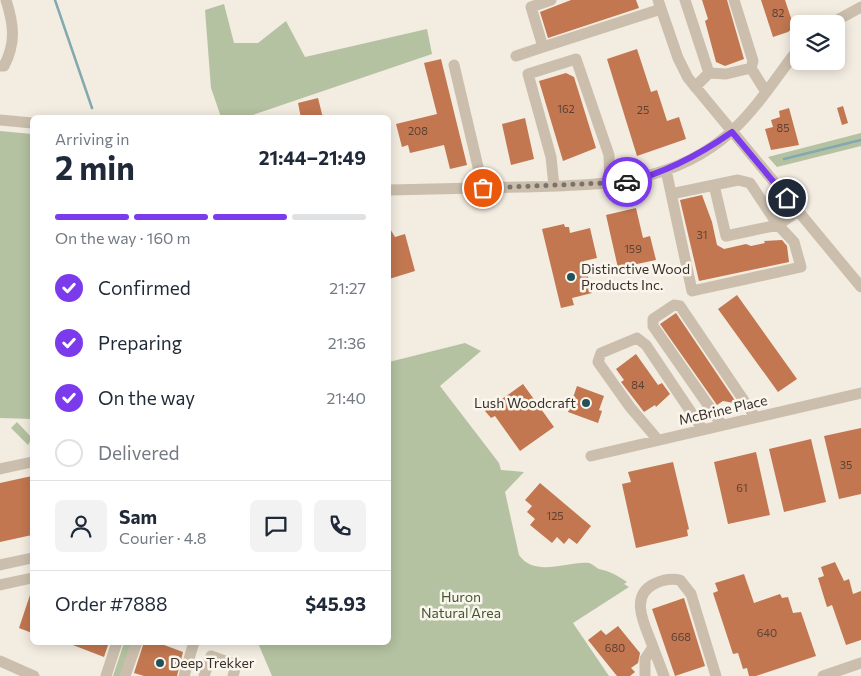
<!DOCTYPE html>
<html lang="en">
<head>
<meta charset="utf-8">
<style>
  :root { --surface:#fff; --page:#f2f2f3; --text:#1f2937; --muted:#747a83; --line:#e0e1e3; --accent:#7c3aed }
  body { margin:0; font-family:Commissioner,sans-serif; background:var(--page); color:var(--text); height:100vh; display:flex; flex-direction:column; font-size:19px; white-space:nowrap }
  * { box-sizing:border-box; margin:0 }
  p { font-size:16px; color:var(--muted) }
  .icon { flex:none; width:28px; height:28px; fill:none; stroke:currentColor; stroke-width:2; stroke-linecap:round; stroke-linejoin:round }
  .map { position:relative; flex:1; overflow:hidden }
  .panel { position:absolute; left:30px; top:115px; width:361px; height:530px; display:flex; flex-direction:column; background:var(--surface); border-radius:8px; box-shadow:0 2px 12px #0003 }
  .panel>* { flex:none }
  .tools { position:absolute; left:790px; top:15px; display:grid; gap:10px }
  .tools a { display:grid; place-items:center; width:55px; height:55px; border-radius:8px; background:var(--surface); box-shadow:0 2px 12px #0003; font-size:25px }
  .pin { position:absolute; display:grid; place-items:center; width:42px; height:42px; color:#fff; margin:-21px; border:2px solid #fff; border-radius:50%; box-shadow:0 1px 5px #0007 }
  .courier { position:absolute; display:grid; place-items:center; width:50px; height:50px; margin:-25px; border:4px solid #7c3aed; border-radius:50%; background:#fff; color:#222; box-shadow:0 1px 6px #0007 }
  .head em { font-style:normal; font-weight:700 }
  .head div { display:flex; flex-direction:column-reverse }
  .head { display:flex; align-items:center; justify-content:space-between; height:85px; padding:0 25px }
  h1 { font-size:32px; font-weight:700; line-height:38px }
  .bar { display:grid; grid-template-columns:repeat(4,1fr); gap:8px 5px; align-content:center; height:60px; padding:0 25px }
  .bar i { height:6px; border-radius:4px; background:var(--line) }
  .bar .active { background:var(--accent) }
  .bar p { grid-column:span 4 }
  .line { display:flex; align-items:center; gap:12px; padding:0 25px; border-top:1px solid var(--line) }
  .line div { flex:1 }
  .round { display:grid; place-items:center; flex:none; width:52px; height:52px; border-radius:8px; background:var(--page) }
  ol { padding:0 25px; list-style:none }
  li { display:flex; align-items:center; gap:15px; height:55px }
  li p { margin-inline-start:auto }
  li .icon { padding:5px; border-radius:50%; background:var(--accent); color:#fff; stroke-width:4 }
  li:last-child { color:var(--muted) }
  li i { width:28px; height:28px; border:2px solid var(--line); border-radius:50% }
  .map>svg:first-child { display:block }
  .green { fill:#b4c2a1 }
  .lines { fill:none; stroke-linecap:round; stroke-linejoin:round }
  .stream { stroke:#81a9af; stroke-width:2.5 }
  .building { fill:#c27750 }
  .minor { stroke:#cbbead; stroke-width:11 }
  .done { stroke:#7b726b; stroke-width:5; stroke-dasharray:0 9 }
  .route { stroke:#7c3aed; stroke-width:6 }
  .poi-dot { fill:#22515a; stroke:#faf6ee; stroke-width:2 }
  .labels { text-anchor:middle; stroke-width:5; stroke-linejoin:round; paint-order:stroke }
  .number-label { font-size:11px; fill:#5c4234 }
  .poi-label { font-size:14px; fill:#3a312b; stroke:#faf6ee; text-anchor:start }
  .street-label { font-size:14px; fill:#3a312b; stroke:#faf6ee }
  .park-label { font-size:14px; fill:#455730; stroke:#faf6ee }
</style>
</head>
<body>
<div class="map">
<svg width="861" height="676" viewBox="0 0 861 676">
  <rect width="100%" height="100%" fill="#f3ece1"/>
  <path class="green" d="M224 4 234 43H258L286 21 305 57 427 29 432 54 247 117H221L211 88 205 10Z
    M0 131 32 134V419L0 418Z
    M861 133V146L777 167 768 157Z
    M465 343 481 351 440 386 499 463 501 470 524 472 505 492 519 555C535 578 567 561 589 563 593 564 596 568 599 569 610 571 618 576 627 582L624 584 629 587 573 623 609 676H272L258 643 389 642V362Z
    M17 422 32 438 28 445 11 428Z
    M124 643H132L121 676H113Z"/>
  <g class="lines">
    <path class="stream" d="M55 0 92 108
      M784 159 861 140"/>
  </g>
  <path class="building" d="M571 0H636L639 8 548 38 540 12Z
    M702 0H727L744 59 725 66 716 62 705 21 708 19Z
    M761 0H785L794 27 788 32 773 37Z
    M637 49 651 92 657 90 667 121 679 117 686 139 637 156 607 59Z
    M441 59 467 165 450 169 444 145 410 153 408 145 402 147 396 124 437 114 424 63Z
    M566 73 574 77 596 148 563 161 539 81Z
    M318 98 323 118H301L298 103Z
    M843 106 848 123 842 125 837 108Z
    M789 108 799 145 771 150 765 129 773 127 771 120 780 117 779 111Z
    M525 118 534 159 511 165 502 124Z
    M702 195 712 222 717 245 724 249 746 244 751 246 765 243 764 241 782 240 787 246 789 262 699 281 680 200Z
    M636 208 643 238 650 236 656 260 618 268 606 215Z
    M564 224 565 227H569L570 233 590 228 597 258 584 261 592 293 572 298 574 305 561 308 542 229Z
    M389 227 395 237 405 234 415 271 389 279Z
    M737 295 797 379 778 392 718 309Z
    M676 313 736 402 734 403 723 401 717 405 660 324Z
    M636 354 658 385 662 383 670 394 656 407 655 405 644 412 621 382 624 380 616 369Z
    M523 384 554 427 520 451 495 416 491 418 485 411Z
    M577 386 604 396 599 410 602 411 598 423 568 412Z
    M861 428V494L839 499 824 436Z
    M811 439 826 502 784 512 769 449Z
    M756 452 770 515 728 524 714 462Z
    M673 462 689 529 687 530 688 536 636 548 622 484 631 482 628 472Z
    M32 476V535L0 542V483Z
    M540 483 591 526 577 544 569 538 564 544 557 537 552 543 530 525 535 519 527 512 532 506 525 500Z
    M835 562 844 581 849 579 853 594 861 591V640L846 645 832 605 827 607 818 578 824 576 821 567Z
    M744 574 754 603 780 594 782 598 788 597 793 613 801 612 816 656 756 676H749L747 668 743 669 738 653 733 654 713 593 718 591 715 583Z
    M31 592H32V633L19 628Z
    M684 598 705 666 675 676 652 609Z
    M618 626 640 653 638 663 631 668 635 672 630 676H617L588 640 601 630 606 635Z
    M65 642H109L104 657Z
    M144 642H156L183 652 177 676H144L134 673Z"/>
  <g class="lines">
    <path class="minor" d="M551 0 531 7 543 47 661 9
      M658 0 678 58 688 78 861 287
      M685 0 709 73 695 87
      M830 24 861 7
      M516 56 543 47
      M454 65 483 188
      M0 66H4C16 43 14 25 6 0
      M751 68 766 92
      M709 73 726 74 751 68 753 61 734 0
      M0 120 32 123
      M666 170 692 291 801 267 794 242 778 225 750 183 738 180 671 194
      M714 185 726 236 778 225 798 211
      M554 186 551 157 528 74 576 59 609 155 610 183
      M389 190C433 189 477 188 521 187 598 185 672 186 732 131 758 107 777 76 799 48
      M722 425 653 326V319L674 305 680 306 755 417
      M658 440 630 407 598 362 601 353 637 338 646 345 703 430
      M591 456 861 393
      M0 469 32 462
      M0 565 32 558
      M0 585 32 578
      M653 647 664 676
      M0 661 34 676
      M106 676 117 642
      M125 676 137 642
      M184 676 194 642
      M204 676 211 656 236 665 233 676
      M645 676V659L653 647C646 627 628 597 654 584 662 580 671 578 680 580L691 594 716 676
      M823 676 861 663"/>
  </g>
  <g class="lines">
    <path class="done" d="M483 188 627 182"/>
    <path class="route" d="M627 182C666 173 699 155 732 132L787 198"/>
  </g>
  <g class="poi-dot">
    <circle cx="571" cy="277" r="5"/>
    <circle cx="586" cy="403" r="5"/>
    <circle cx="160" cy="663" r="5"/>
  </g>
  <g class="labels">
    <g class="number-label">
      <text x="778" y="17">82</text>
      <text x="566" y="113">162</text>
      <text x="643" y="114">25</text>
      <text x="783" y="132">85</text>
      <text x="418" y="135">208</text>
      <text x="702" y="239">31</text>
      <text x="633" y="253">159</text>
      <text x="638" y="389">84</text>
      <text x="846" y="469">35</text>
      <text x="742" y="492">61</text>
      <text x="555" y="520">125</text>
      <text x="767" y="637">640</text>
      <text x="681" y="641">668</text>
      <text x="615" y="652">680</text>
    </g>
    <g class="poi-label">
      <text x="581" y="274">Distinctive Wood<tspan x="581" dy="16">Products Inc.</tspan></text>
      <text x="576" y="408" text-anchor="end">Lush Woodcraft</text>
      <text x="170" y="668">Deep Trekker</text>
    </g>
    <g class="street-label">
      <text transform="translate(723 410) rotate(-13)" y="5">McBrine Place</text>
    </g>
    <g class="park-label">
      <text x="461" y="602">Huron<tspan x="461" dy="16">Natural Area</tspan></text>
    </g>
  </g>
</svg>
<div class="tools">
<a><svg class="icon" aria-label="layers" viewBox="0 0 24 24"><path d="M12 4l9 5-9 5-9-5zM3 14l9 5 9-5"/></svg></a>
</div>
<div class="pin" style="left:483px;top:188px;background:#ea580c"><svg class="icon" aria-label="bag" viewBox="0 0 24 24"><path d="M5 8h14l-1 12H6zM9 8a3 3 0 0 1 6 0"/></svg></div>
<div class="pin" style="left:787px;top:198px;background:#1f2937"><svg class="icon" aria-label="home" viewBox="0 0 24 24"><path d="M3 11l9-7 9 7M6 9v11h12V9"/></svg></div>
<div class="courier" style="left:627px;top:182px"><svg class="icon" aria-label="car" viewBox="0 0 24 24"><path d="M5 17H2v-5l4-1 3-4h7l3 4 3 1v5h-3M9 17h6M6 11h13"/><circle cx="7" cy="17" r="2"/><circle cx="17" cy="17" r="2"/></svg></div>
<section class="panel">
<div class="head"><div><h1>2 min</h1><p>Arriving in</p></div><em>21:44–21:49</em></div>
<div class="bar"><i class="active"></i><i class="active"></i><i class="active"></i><i></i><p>On the way · 160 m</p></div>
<ol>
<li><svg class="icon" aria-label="check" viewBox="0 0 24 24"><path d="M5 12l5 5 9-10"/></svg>Confirmed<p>21:27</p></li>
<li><svg class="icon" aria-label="check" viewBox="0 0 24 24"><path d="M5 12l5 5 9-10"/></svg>Preparing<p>21:36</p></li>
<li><svg class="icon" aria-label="check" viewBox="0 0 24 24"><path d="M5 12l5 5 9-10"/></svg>On the way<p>21:40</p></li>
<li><i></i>Delivered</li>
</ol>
<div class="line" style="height:90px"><a class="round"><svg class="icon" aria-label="person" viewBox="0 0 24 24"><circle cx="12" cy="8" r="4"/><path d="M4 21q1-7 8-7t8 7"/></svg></a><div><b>Sam</b><p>Courier · 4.8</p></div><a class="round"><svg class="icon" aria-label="chat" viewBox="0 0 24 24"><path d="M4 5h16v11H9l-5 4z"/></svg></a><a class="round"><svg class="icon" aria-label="phone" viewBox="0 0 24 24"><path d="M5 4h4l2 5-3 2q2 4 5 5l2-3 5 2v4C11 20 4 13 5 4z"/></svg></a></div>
<div class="line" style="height:65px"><div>Order #7888</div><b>$45.93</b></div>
</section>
</div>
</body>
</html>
